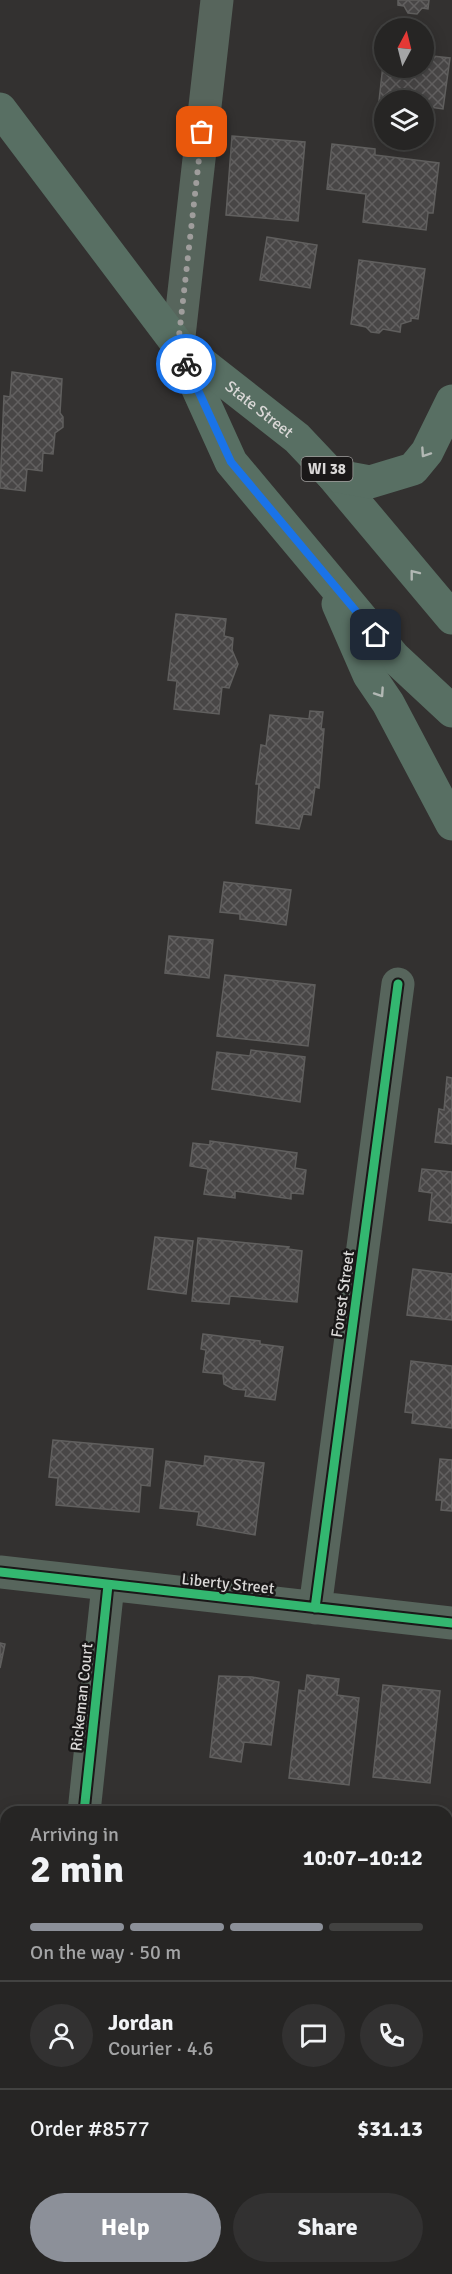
<!DOCTYPE html>
<html lang="en">
<head>
<meta charset="utf-8">
<style>
  :root { --surface:#262524; --page:#323131; --text:#f1f3f6; --muted:#a4a5a6; --line:#424241; --accent:#8c9099 }
  body { margin:0; font-family:Signika,sans-serif; background:var(--page); color:var(--text); height:100vh; display:flex; flex-direction:column; font-size:22px; white-space:nowrap }
  * { box-sizing:border-box; margin:0 }
  p { font-size:20px; color:var(--muted) }
  .icon { flex:none; width:33px; height:33px; fill:none; stroke:currentColor; stroke-width:2; stroke-linecap:round; stroke-linejoin:round }
  .map { position:relative; flex:1; overflow:hidden }
  .drawer { position:absolute; left:0px; top:1806px; width:453px; height:468px; display:flex; flex-direction:column; background:var(--surface); border-radius:18px 18px 0 0; box-shadow:0 3px 15px #0003,0 0 0 2px var(--line) }
  .drawer>* { flex:none }
  .needle { width:39px; rotate:7deg }
  .fabs { position:absolute; left:374px; top:18px; display:grid; gap:12px }
  .fabs a { display:grid; place-items:center; width:60px; height:60px; border-radius:50%; background:var(--surface); box-shadow:0 3px 15px #0003,0 0 0 2px var(--line); font-size:30px }
  .pin { position:absolute; display:grid; place-items:center; width:51px; height:51px; color:#fff; margin:-26px; border-radius:12px; box-shadow:0 3px 9px #0006 }
  .courier { position:absolute; display:grid; place-items:center; width:60px; height:60px; margin:-30px; border:4px solid #1a73e8; border-radius:50%; background:#fff; color:#222; box-shadow:0 2px 8px #0007 }
  .summary em { font-style:normal; font-weight:800 }
  .summary div { display:flex; flex-direction:column-reverse }
  .summary { display:flex; align-items:center; justify-content:space-between; height:102px; padding:0 30px }
  h1 { font-size:39px; font-weight:800; line-height:45px }
  .bar { display:grid; grid-template-columns:repeat(4,1fr); gap:9px 6px; align-content:center; height:72px; padding:0 30px }
  .bar i { height:8px; border-radius:4px; background:var(--line) }
  .bar .current { background:var(--accent) }
  .bar p { grid-column:span 4 }
  .line { display:flex; align-items:center; gap:15px; padding:0 30px; border-top:2px solid var(--line) }
  .line div { flex:1 }
  .round { display:grid; place-items:center; flex:none; width:63px; height:63px; border-radius:32px; background:var(--page) }
  .cta { display:flex; gap:12px; margin-top:auto; padding:12px 30px }
  .cta a { flex:1; height:69px; border-radius:36px; background:var(--accent); color:#fff; font-size:24px; font-weight:800; line-height:69px; text-align:center }
  .cta a+a { background:var(--page); color:var(--text) }
  .map>svg:first-child { display:block }
  .building { fill:url(#building-cross-hatch); stroke:#605f5e; stroke-width:1.5 }
  .lines { fill:none; stroke-linecap:round; stroke-linejoin:round }
  .minor { stroke:#57655c; stroke-width:33 }
  .major { stroke:#586f63; stroke-width:33 }
  .cycleway-casing { stroke:#1a1818; stroke-width:13 }
  .cycleway { stroke:#33b770; stroke-width:9 }
  .oneway { stroke:#b2b8b4 }
  .done { stroke:#9f9d9c; stroke-width:6; stroke-dasharray:0 10.8 }
  .route { stroke:#1a73e8; stroke-width:8 }
  .labels { text-anchor:middle; stroke-width:5; stroke-linejoin:round; paint-order:stroke }
  .shield { fill:#1a1818; stroke:#a09e9d; stroke-width:1.5 }
  .shield-label { font-size:15px; font-weight:bold; fill:#d9d7d6 }
  .street-label { font-size:16px; fill:#d9d7d6; stroke:#1a1818 }
</style>
</head>
<body>
<div class="map">
<svg width="452" height="2274" viewBox="0 0 452 2274">
  <defs>
    <pattern id="building-cross-hatch" width="8" height="8" patternUnits="userSpaceOnUse" patternTransform="scale(1.5)"><rect width="8" height="8" fill="#484646"/><path d="M0 0l8 8M0 8l8-8" fill="none" stroke="#626060"/></pattern>
  </defs>
  <rect width="100%" height="100%" fill="#333130"/>
  <path class="building" d="M398 0H429L428 9 422 8 417 14 408 13 404 6 398 5Z
    M423 55 450 58 443 109 423 106V100L379 101 384 56V68H423Z
    M232 136 305 142 298 221 226 215Z
    M332 144 375 149V155L439 163 433 213H428L426 230 363 222 366 194 327 189Z
    M267 237 317 245 310 288 260 280Z
    M359 260 425 269 418 319 411 318V321L401 324 400 332 383 329 379 333 371 332 366 327 351 324Z
    M12 372 62 379 60 413 63 417V427L55 433 53 454 43 453 42 471 27 469 25 491 0 488 4 396 10 397Z
    M176 614 226 619 224 636 233 638 232 650 238 664 229 688 222 687 219 714 174 709 177 681 168 680Z
    M310 711 323 712 321 729H324L319 788 315 787 311 815 303 814 299 829 256 823 259 784H256L261 745 266 746 270 715 309 719Z
    M224 882 291 890 286 925 240 919V914L220 912Z
    M169 936 213 940 209 978 165 973Z
    M225 975 315 985 308 1046 217 1036Z
    M251 1050 305 1057 300 1102 212 1089 217 1052 250 1056Z
    M447 1077 452 1078V1144L435 1142 439 1109 444 1110Z
    M210 1141 297 1153 295 1168 306 1170 303 1194 291 1193V1199L235 1191V1198L204 1194 208 1169 190 1166 193 1143 210 1145Z
    M422 1169 452 1172V1223L429 1220 432 1193 419 1191Z
    M155 1237 193 1241 186 1294 148 1289Z
    M198 1238 289 1247 288 1249 302 1251 297 1302 230 1296 229 1304 192 1301Z
    M413 1269 452 1274V1320L407 1315Z
    M203 1334 260 1341V1344L283 1347 275 1400 245 1396 246 1390 233 1389 224 1384 223 1374 203 1372 206 1350 201 1349Z
    M411 1361 452 1366V1428L412 1423 413 1413 405 1412Z
    M53 1440 153 1449 150 1486 141 1485 139 1512 56 1505 58 1478 49 1477Z
    M205 1456 264 1463 255 1535 197 1525 199 1512 160 1508 166 1461 204 1466Z
    M440 1459 452 1460V1511L441 1510 442 1500H436Z
    M0 1643 5 1644 0 1668Z
    M307 1675 339 1679 337 1695 359 1698 349 1785 289 1778 299 1690 305 1691Z
    M219 1676 252 1677 279 1682 271 1745 244 1742 241 1762 210 1757Z
    M383 1685 440 1691 430 1783 373 1777Z
    M447 1848H452V1910L447 1909Z
    M447 1942 452 1943V1988L447 2033Z"/>
  <g class="lines">
    <path class="minor" d="M178 345 217 0
      M0 1572 452 1623
      M315 1608 398 984
      M84 1812 108 1585
      M34 2274 35 2268"/>
    <g class="major">
      <path d="M0 109 178 345 231 462 394 657 452 711"/>
      <path id="s1" d="M181 347 297 438 332 475 452 618"/>
      <path d="M332 475 370 482 413 469 427 452 452 401"/>
      <path d="M338 604 369 675 388 703 452 824"/>
    </g>
    <defs>
      <path id="cycleway" d="M0 1572 452 1623
        M315 1608 398 984
        M84 1812 108 1585"/>
    </defs>
    <use href="#cycleway" class="cycleway-casing"/>
    <use href="#cycleway" class="cycleway"/>
  </g>
  <defs><path id="oneway-chevron" d="M-2-3.5L2.5 0L-2 3.5" fill="none" stroke-width="1.6" stroke-linecap="round" stroke-linejoin="round" transform="scale(1.5)"/></defs>
  <g class="oneway">
    <use href="#oneway-chevron" transform="translate(425 453) rotate(124)"/>
    <use href="#oneway-chevron" transform="translate(414 574) rotate(-128)"/>
    <use href="#oneway-chevron" transform="translate(380 693) rotate(56)"/>
  </g>
  <g class="lines">
    <path class="done" d="M186 364 178 345 202 132"/>
    <path class="route" d="M186 364 231 462 376 635"/>
  </g>
  <g class="labels">
    <rect class="shield" x="301.5" y="457" width="51" height="24" rx="4.5"/>
    <g class="shield-label">
      <text x="327" y="474">WI 38</text>
    </g>
    <g class="street-label">
      <text dy="6" stroke="none"><textPath href="#s1" startOffset="100">State Street</textPath></text>
      <text transform="translate(342 1294) rotate(-82)" y="6">Forest Street</text>
      <text transform="translate(228 1583) rotate(6)" y="6">Liberty Street</text>
      <text transform="translate(81 1697) rotate(-84)" y="6">Rickeman Court</text>
    </g>
  </g>
</svg>
<div class="fabs">
<a><svg class="needle" viewBox="-14 -14 28 28"><path d="M0-13l5 13h-10z" fill="#e53935"/><path d="M0 13l5-13h-10z" fill="#a4a5a6"/></svg></a>
<a><svg class="icon" aria-label="layers" viewBox="0 0 24 24"><path d="M12 4l9 5-9 5-9-5zM3 14l9 5 9-5"/></svg></a>
</div>
<div class="pin" style="left:202px;top:132px;background:#ea580c"><svg class="icon" aria-label="bag" viewBox="0 0 24 24"><path d="M5 8h14l-1 12H6zM9 8a3 3 0 0 1 6 0"/></svg></div>
<div class="pin" style="left:376px;top:635px;background:#1f2937"><svg class="icon" aria-label="home" viewBox="0 0 24 24"><path d="M3 11l9-7 9 7M6 9v11h12V9"/></svg></div>
<div class="courier" style="left:186px;top:364px"><svg class="icon" aria-label="bike" viewBox="0 0 24 24"><circle cx="6" cy="16" r="4"/><circle cx="18" cy="16" r="4"/><path d="M6 16l4-8h5l3 8M10 8l3 8H6M13 5h3"/></svg></div>
<section class="drawer">
<div class="summary"><div><h1>2 min</h1><p>Arriving in</p></div><em>10:07–10:12</em></div>
<div class="bar"><i class="current"></i><i class="current"></i><i class="current"></i><i></i><p>On the way · 50 m</p></div>
<div class="line" style="height:108px"><a class="round"><svg class="icon" aria-label="person" viewBox="0 0 24 24"><circle cx="12" cy="8" r="4"/><path d="M4 21q1-7 8-7t8 7"/></svg></a><div><b>Jordan</b><p>Courier · 4.6</p></div><a class="round"><svg class="icon" aria-label="chat" viewBox="0 0 24 24"><path d="M4 5h16v11H9l-5 4z"/></svg></a><a class="round"><svg class="icon" aria-label="phone" viewBox="0 0 24 24"><path d="M5 4h4l2 5-3 2q2 4 5 5l2-3 5 2v4C11 20 4 13 5 4z"/></svg></a></div>
<div class="line" style="height:78px"><div>Order #8577</div><b>$31.13</b></div>
<div class="cta"><a>Help</a><a>Share</a></div>
</section>
</div>
</body>
</html>
